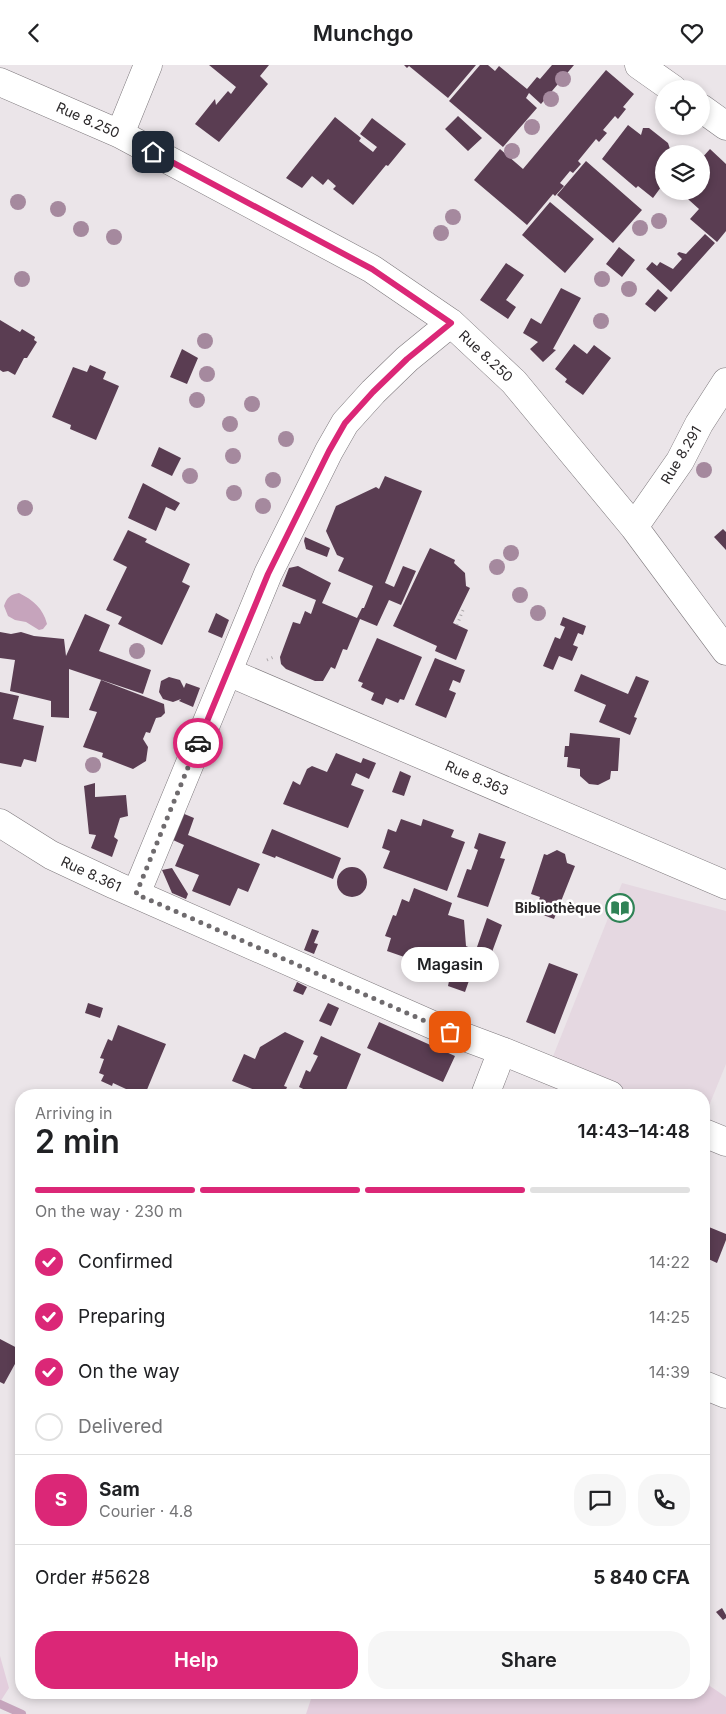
<!DOCTYPE html>
<html lang="en">
<head>
<meta charset="utf-8">
<style>
  :root { --surface:#fff; --page:#f6f6f6; --text:#202124; --muted:#757577; --line:#e0e0e0; --accent:#db2777 }
  body { margin:0; font-family:Inter,sans-serif; background:var(--page); color:var(--text); height:100vh; display:flex; flex-direction:column; font-size:19px; white-space:nowrap }
  * { box-sizing:border-box; margin:0 }
  p { font-size:16px; color:var(--muted) }
  .icon { flex:none; width:28px; height:28px; fill:none; stroke:currentColor; stroke-width:2; stroke-linecap:round; stroke-linejoin:round }
  .map { position:relative; flex:1; overflow:hidden }
  .side { position:absolute; left:15px; top:1024px; width:695px; height:610px; display:flex; flex-direction:column; background:var(--surface); border-radius:20px; box-shadow:0 2px 8px #0003 }
  .side>* { flex:none }
  .buttons { position:absolute; left:655px; top:15px; display:grid; gap:10px }
  .buttons a { display:grid; place-items:center; width:55px; height:55px; border-radius:50%; background:var(--surface); box-shadow:0 2px 8px #0003; font-size:25px }
  .pin { position:absolute; display:grid; place-items:center; width:42px; height:42px; color:#fff; margin:-21px; border-radius:10px; box-shadow:0 2px 8px #0006 }
  .courier { position:absolute; display:grid; place-items:center; width:50px; height:50px; margin:-25px; border:4px solid #db2777; border-radius:50%; background:#fff; color:#222; box-shadow:0 1px 6px #0007 }
  .bubble { position:absolute; height:35px; border-radius:18px; background:var(--surface); box-shadow:0 2px 8px #0003; font-size:16px; font-weight:600; line-height:35px; text-align:center }
  .head em { font-style:normal; font-weight:600 }
  .head div { display:flex; flex-direction:column-reverse }
  .head { display:flex; align-items:center; justify-content:space-between; height:85px; padding:0 20px }
  h1 { font-size:32px; font-weight:600; line-height:38px }
  .bar { display:grid; grid-template-columns:repeat(4,1fr); gap:8px 5px; align-content:center; height:60px; padding:0 20px }
  .bar i { height:6px; border-radius:4px; background:var(--line) }
  .bar .selected { background:var(--accent) }
  .bar p { grid-column:span 4 }
  .line { display:flex; align-items:center; gap:12px; padding:0 20px; border-top:1px solid var(--line) }
  .line div { flex:1 }
  .round { display:grid; place-items:center; flex:none; width:52px; height:52px; border-radius:20px; background:var(--page) }
  ol { padding:0 20px; list-style:none }
  li { display:flex; align-items:center; gap:15px; height:55px }
  li p { margin-inline-start:auto }
  li .icon { padding:5px; border-radius:50%; background:var(--accent); color:#fff; stroke-width:4 }
  li:last-child { color:var(--muted) }
  li i { width:28px; height:28px; border:2px solid var(--line); border-radius:50% }
  .button { display:flex; gap:10px; margin-top:auto; padding:10px 20px }
  .button a { flex:1; height:58px; border-radius:20px; background:var(--accent); color:#fff; font-size:20px; font-weight:600; line-height:58px; text-align:center }
  .button a+a { background:var(--page); color:var(--text) }
  header { display:flex; justify-content:space-between; align-items:center; height:65px; padding:0 20px; background:var(--surface); font-size:22px; font-weight:600 }
  .map>svg:first-child { display:block }
  .built { fill:#e5d8e1 }
  .green { fill:#e3cedd }
  .water { fill:#c6a4bc }
  .lines { fill:none; stroke-linecap:round; stroke-linejoin:round }
  .stream { stroke:#c6a4bc; stroke-width:8 }
  .building { fill:#5a3d52 }
  .minor-casing { stroke:#7d787c; stroke-width:29 }
  .path { stroke:#aea9ac; stroke-width:3; stroke-dasharray:1 4; stroke-linecap:butt }
  .minor { stroke:#fff; stroke-width:28 }
  .tree { fill:#a5899e }
  .done { stroke:#6f6b6e; stroke-width:5; stroke-dasharray:0 9 }
  .route { stroke:#db2777; stroke-width:6 }
  .labels { text-anchor:middle; stroke-width:5; stroke-linejoin:round; paint-order:stroke }
  .street-label { font-size:14px; fill:#2c292b; stroke:#fff }
  .poi-label { font-size:14px; font-weight:bold; fill:#2c292b; stroke:#fff; text-anchor:end }
</style>
</head>
<body>
<header><svg class="icon" aria-label="back" viewBox="0 0 24 24"><path d="M15 5l-7 7 7 7"/></svg>Munchgo<svg class="icon" aria-label="heart" viewBox="0 0 24 24"><path d="M12 20l-8-8c-3-5 5-10 8-4 3-6 11-1 8 4z"/></svg></header>
<div class="map">
<svg width="726" height="1649" viewBox="0 0 726 1649">
  <rect width="100%" height="100%" fill="#ebe5e9"/>
  <path class="built" d="M622 818 726 846V999L704 1053V1030H610L548 1004Z"/>
  <path class="green" d="M0 1591 9 1623 0 1637Z
    M704 1617 726 1632V1649H306L313 1628H704Z"/>
  <path class="water" d="M19 528C33 535 43 543 47 559L43 564 39 565 26 557 15 555 8 551 4 541C7 532 10 530 19 528Z"/>
  <g class="lines">
    <path class="stream" d="M0 1639 22 1649"/>
  </g>
  <path class="building" d="M209 0H269L260 11 268 19 219 77 195 59 215 34 216 40 228 26 231 29 236 22Z
    M404 0H476L448 33 409 1 407 3Z
    M480 0H488L495 6 499 1 527 24 537 12 540 14 552 0H574L541 39 529 28 526 33 537 43 503 82 449 36Z
    M606 5 634 29 623 42 626 44 618 54 615 51 603 65 607 68 599 77 596 74 578 96 581 99 573 108 570 106 560 118 564 121 555 131 553 129 527 160 474 115 500 84 523 104Z
    M458 51 482 73 468 86 445 64Z
    M335 52 361 73 359 76 373 87 377 82 360 69 372 53 406 79 388 101 386 100 353 140 333 124 336 121 328 114 323 120 312 111 302 123 286 113Z
    M628 60 641 70 643 63H649L668 78 670 84 665 86 669 89H664V118L653 133 638 121 636 123 602 94Z
    M710 84 726 99V166L717 177 690 154 699 144 679 126H701V94Z
    M586 96 642 145 613 178 557 130Z
    M550 137 594 174 565 208 522 170Z
    M705 169 715 178 671 227 646 204 652 197 657 201 660 197 673 204 682 194 677 189 679 187 686 189Z
    M619 182 635 195 622 212 606 199Z
    M506 198 524 210 506 235 516 242 508 254 480 235Z
    M561 223 581 233 553 284 556 285 543 297 530 284 538 277 523 268 531 253 541 259Z
    M658 224 668 233 655 247 645 239Z
    M0 255 20 267 22 264 35 272 34 275 37 277 27 293H24L15 310 8 306 3 307 0 305Z
    M574 279 587 289 594 280 611 293 583 330 565 317 567 314 555 304Z
    M182 284 198 293 187 319 170 312Z
    M90 300 106 307 103 314 119 321 96 375 70 364 71 360 52 352 73 302 87 307Z
    M159 382 181 393 172 411 151 401Z
    M385 411 422 426 385 518 394 522 403 501 416 506 401 540 389 535 377 561 360 554 347 585 343 584 335 604 331 602 323 616H315L286 604 281 599 280 592 293 557 300 559 305 546 311 549 316 535 282 521 289 503 298 501 331 518 322 538 357 553 362 543H364L373 521 338 506 344 493 337 490 326 466 336 441 376 422 379 424Z
    M143 418 180 438 175 446 166 442 156 466 128 453Z
    M723 464 726 467V485L714 472Z
    M128 465 147 474 145 477 190 499 182 517 190 521 162 580 118 559 122 552 106 545 127 502 113 495Z
    M305 472 330 483 327 492 306 484 304 476Z
    M430 483 455 495 454 498 465 508 466 521 470 523 453 558 468 565 456 595 435 586 437 581 393 561Z
    M216 548 229 555 222 573 208 567Z
    M85 549 110 560 99 586 151 605 143 629 69 604V653L51 652V636L10 626 15 595 0 593V567L11 569 21 567 34 571 64 574 66 591Z
    M563 552 586 561 583 570 578 568 573 580 578 582 572 596 559 591 553 605 543 601 555 572 560 574 565 562 560 560Z
    M377 573 422 592 404 635 400 634 398 638 386 633 383 640 371 635 374 628 361 622 363 618 358 616Z
    M435 593 465 605 460 618 453 615 449 625 456 628 446 653 415 640Z
    M581 609 628 629 636 611 649 616 634 652 637 653 630 670 599 657 606 640 574 626Z
    M169 612 180 615 184 623 186 618 200 623 193 642 179 636 181 634 173 637 163 634 159 627 161 616Z
    M101 615 164 639 165 648 161 652 156 653 150 668 146 667 143 674 148 682 146 696 133 704 102 692 103 688 83 682 97 647 89 645Z
    M0 627 19 631 13 654 44 661 36 697 24 694 21 702 0 698Z
    M570 668 620 673 618 706H611L610 714 598 720 589 719 580 711V704L567 702 568 692H564L565 681H569Z
    M336 688 361 698 363 693 376 698 369 714 356 708 351 720 364 725 348 763 283 739 293 716 300 720 307 704 312 701 327 707Z
    M400 706 411 711 404 731 392 727Z
    M95 718V732L126 730 128 751 120 753 114 772 118 775 112 792 91 783 96 770 89 769 84 721Z
    M182 748 194 753 188 770 260 799 248 827 238 823 230 841 192 826 199 810 175 801 184 780 173 775Z
    M401 754 421 761 423 754 454 765 451 772 465 777 447 826 383 803 390 786 382 783 388 764 396 767Z
    M272 764 341 793 333 814 276 791 275 793 262 788Z
    M479 768 506 777 500 793 505 794 488 842 457 832 467 804 471 805 478 785 474 783Z
    M557 785 565 789 567 798 575 801 554 854 535 847 540 832 531 829 544 789 547 790Z
    M337 817a15 15 0 1 1 30 0a15 15 0 1 1-30 0Z
    M172 803 188 829 186 834 172 828 162 805Z
    M414 823 452 838 448 850 464 855 466 881 479 887 465 927 448 921 449 916 436 903 387 886 391 873 385 871 393 850 396 851 402 834 409 837Z
    M487 853 502 860 492 887 477 882Z
    M312 864 319 866 314 878 318 879 314 889 304 885Z
    M549 898 578 909 555 969 526 957Z
    M297 917 307 922 303 930 293 926Z
    M88 938 103 943 100 953 85 948Z
    M328 938 339 943 331 961 319 956Z
    M379 957 455 991 443 1017 367 983Z
    M118 960 166 979 146 1027 141 1025 139 1030 113 1018 112 1021 101 1016 104 1010 99 1008 104 994 100 993 108 974 112 976Z
    M285 967 304 976 284 1021 287 1022 284 1030H256L257 1026 232 1016 244 989 255 994 260 982Z
    M321 971 361 989 344 1030H316L299 1022 306 1005 310 1007 318 991 313 989Z
    M704 1160 726 1169V1175L717 1198 704 1192Z
    M0 1274 21 1285V1288L4 1319 0 1317Z
    M722 1543 726 1550V1553L723 1555 716 1547Z"/>
  <g class="lines">
    <defs>
      <path id="minor" d="M639 0 673 24
        M0 17 120 69 372 204 451 258 514 317 634 462 726 586
        M701 43 726 61
        M120 69 148 0
        M634 462 680 396 699 359 726 317
        M228 607 726 820
        M0 758 51 790 115 820 435 961 502 986 485 1030
        M136 829 268 509 329 386 345 358 373 327 407 294 451 258
        M502 986 610 1030
        M704 1068 726 1077
        M704 1320 726 1329"/>
    </defs>
    <use href="#minor" class="minor-casing"/>
    <path class="path" d="M457 560 463 545
      M267 595 276 591"/>
    <use href="#minor" class="minor"/>
  </g>
  <g class="tree">
    <circle cx="563" cy="14" r="8"/>
    <circle cx="551" cy="34" r="8"/>
    <circle cx="532" cy="62" r="8"/>
    <circle cx="512" cy="86" r="8"/>
    <circle cx="18" cy="137" r="8"/>
    <circle cx="58" cy="144" r="8"/>
    <circle cx="453" cy="152" r="8"/>
    <circle cx="659" cy="156" r="8"/>
    <circle cx="640" cy="163" r="8"/>
    <circle cx="81" cy="164" r="8"/>
    <circle cx="441" cy="168" r="8"/>
    <circle cx="114" cy="172" r="8"/>
    <circle cx="22" cy="214" r="8"/>
    <circle cx="602" cy="214" r="8"/>
    <circle cx="629" cy="224" r="8"/>
    <circle cx="601" cy="256" r="8"/>
    <circle cx="205" cy="276" r="8"/>
    <circle cx="207" cy="309" r="8"/>
    <circle cx="197" cy="335" r="8"/>
    <circle cx="252" cy="339" r="8"/>
    <circle cx="230" cy="359" r="8"/>
    <circle cx="286" cy="374" r="8"/>
    <circle cx="233" cy="391" r="8"/>
    <circle cx="704" cy="405" r="8"/>
    <circle cx="190" cy="411" r="8"/>
    <circle cx="273" cy="415" r="8"/>
    <circle cx="234" cy="428" r="8"/>
    <circle cx="263" cy="441" r="8"/>
    <circle cx="25" cy="443" r="8"/>
    <circle cx="511" cy="488" r="8"/>
    <circle cx="497" cy="502" r="8"/>
    <circle cx="520" cy="530" r="8"/>
    <circle cx="538" cy="548" r="8"/>
    <circle cx="137" cy="586" r="8"/>
    <circle cx="93" cy="700" r="8"/>
  </g>
  <g class="lines">
    <path class="done" d="M198 678 136 829 450 967"/>
    <path class="route" d="M153 87 372 204 451 258 407 294 373 327 345 358 329 386 268 509 198 678"/>
  </g>
  <defs>
    <symbol id="library-ring" viewBox="-11 -11 22 22"><circle r="9.5" fill="#fff" stroke="#2f8356" stroke-width="1.5"/><path d="M-6-4Q-3-5.5-.7-3.5V5Q-3 3-6 4ZM6-4Q3-5.5 .7-3.5V5Q3 3 6 4Z" fill="#2f8356"/></symbol>
  </defs>
  <g fill-rule="evenodd">
    <use href="#library-ring" x="604" y="827" width="32" height="32"/>
  </g>
  <g class="labels">
    <g class="street-label">
      <text transform="translate(88 55) rotate(24)" y="5">Rue 8.250</text>
      <text transform="translate(486 291) rotate(43)" y="5">Rue 8.250</text>
      <text transform="translate(681 390) rotate(-59)" y="5">Rue 8.291</text>
      <text transform="translate(477 713) rotate(23)" y="5">Rue 8.363</text>
      <text transform="translate(91 809) rotate(25)" y="5">Rue 8.361</text>
    </g>
    <g class="poi-label">
      <text x="601" y="848">Bibliothèque</text>
    </g>
  </g>
</svg>
<div class="buttons">
<a><svg class="icon" aria-label="locate" viewBox="0 0 24 24"><circle cx="12" cy="12" r="6"/><path d="M12 2v4M12 18v4M2 12h4M18 12h4"/></svg></a>
<a><svg class="icon" aria-label="layers" viewBox="0 0 24 24"><path d="M12 4l9 5-9 5-9-5zM3 14l9 5 9-5"/></svg></a>
</div>
<div class="pin" style="left:450px;top:967px;background:#ea580c"><svg class="icon" aria-label="bag" viewBox="0 0 24 24"><path d="M5 8h14l-1 12H6zM9 8a3 3 0 0 1 6 0"/></svg></div>
<div class="pin" style="left:153px;top:87px;background:#1f2937"><svg class="icon" aria-label="home" viewBox="0 0 24 24"><path d="M3 11l9-7 9 7M6 9v11h12V9"/></svg></div>
<div class="courier" style="left:198px;top:678px"><svg class="icon" aria-label="car" viewBox="0 0 24 24"><path d="M5 17H2v-5l4-1 3-4h7l3 4 3 1v5h-3M9 17h6M6 11h13"/><circle cx="7" cy="17" r="2"/><circle cx="17" cy="17" r="2"/></svg></div>
<div class="bubble" style="left:401px;top:882px;width:98px">Magasin</div>
<section class="side">
<div class="head"><div><h1>2 min</h1><p>Arriving in</p></div><em>14:43–14:48</em></div>
<div class="bar"><i class="selected"></i><i class="selected"></i><i class="selected"></i><i></i><p>On the way · 230 m</p></div>
<ol>
<li><svg class="icon" aria-label="check" viewBox="0 0 24 24"><path d="M5 12l5 5 9-10"/></svg>Confirmed<p>14:22</p></li>
<li><svg class="icon" aria-label="check" viewBox="0 0 24 24"><path d="M5 12l5 5 9-10"/></svg>Preparing<p>14:25</p></li>
<li><svg class="icon" aria-label="check" viewBox="0 0 24 24"><path d="M5 12l5 5 9-10"/></svg>On the way<p>14:39</p></li>
<li><i></i>Delivered</li>
</ol>
<div class="line" style="height:90px"><b class="round" style="background:var(--accent);color:#fff">S</b><div><b>Sam</b><p>Courier · 4.8</p></div><a class="round"><svg class="icon" aria-label="chat" viewBox="0 0 24 24"><path d="M4 5h16v11H9l-5 4z"/></svg></a><a class="round"><svg class="icon" aria-label="phone" viewBox="0 0 24 24"><path d="M5 4h4l2 5-3 2q2 4 5 5l2-3 5 2v4C11 20 4 13 5 4z"/></svg></a></div>
<div class="line" style="height:65px"><div>Order #5628</div><b>5 840 CFA</b></div>
<div class="button"><a>Help</a><a>Share</a></div>
</section>
</div>
</body>
</html>
